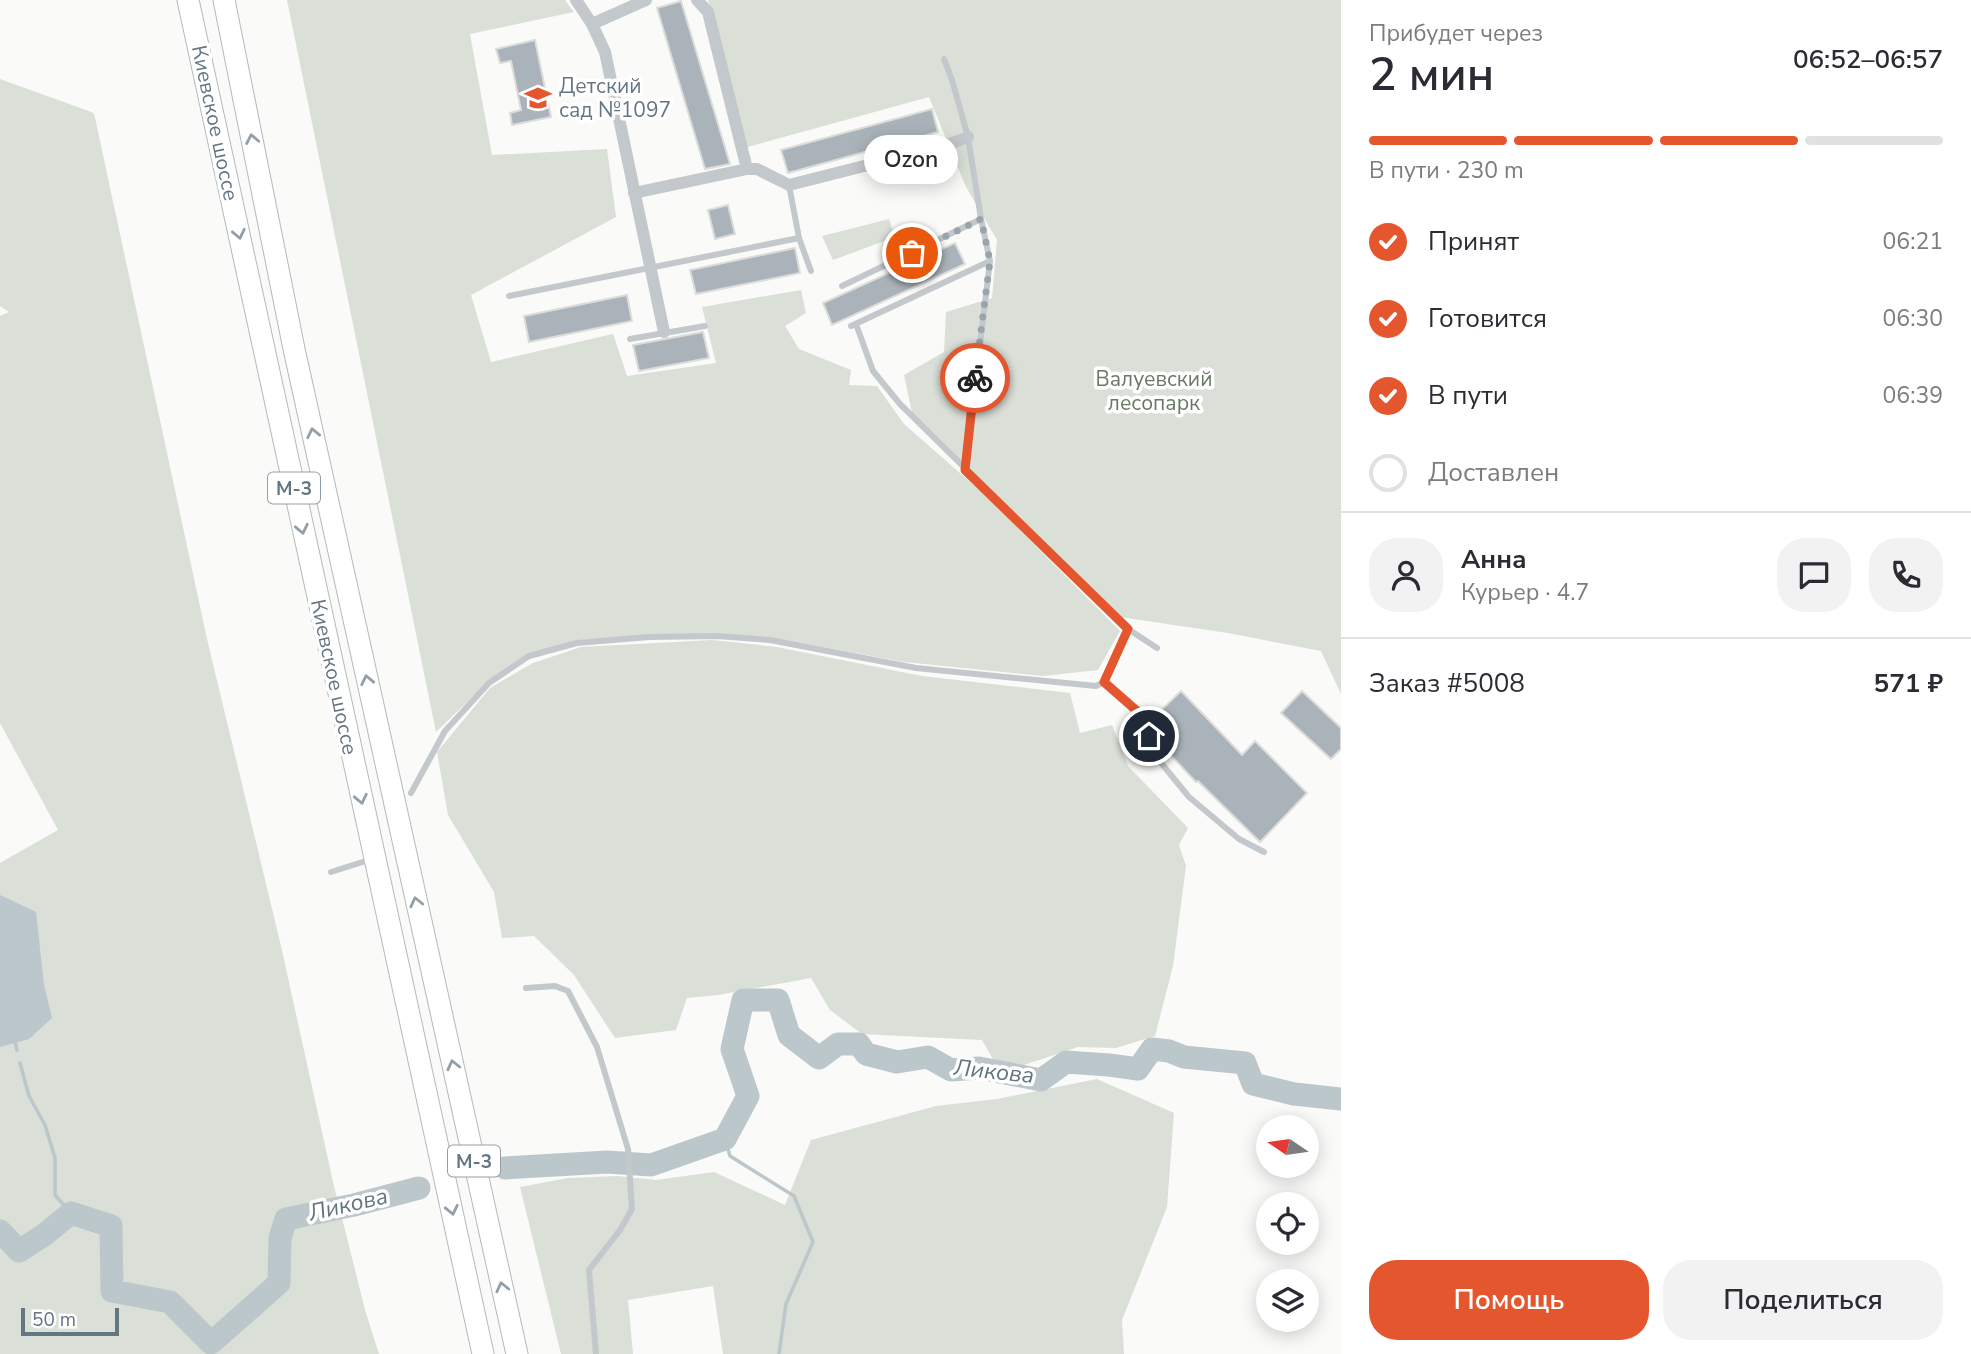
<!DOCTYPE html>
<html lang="ru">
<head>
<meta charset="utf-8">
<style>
  :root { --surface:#fff; --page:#f2f2f3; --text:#2b2b33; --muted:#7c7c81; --line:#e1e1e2; --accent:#e4572e }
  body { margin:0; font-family:"Nunito Sans",sans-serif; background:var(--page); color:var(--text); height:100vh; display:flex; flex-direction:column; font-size:26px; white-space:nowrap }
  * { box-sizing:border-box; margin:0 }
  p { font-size:23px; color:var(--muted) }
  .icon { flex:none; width:38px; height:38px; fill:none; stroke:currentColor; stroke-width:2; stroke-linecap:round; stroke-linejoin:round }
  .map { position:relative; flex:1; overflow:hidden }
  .side { display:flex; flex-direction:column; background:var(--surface); width:630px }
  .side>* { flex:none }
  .needle { width:46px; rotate:283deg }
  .fabs { position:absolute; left:1256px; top:1115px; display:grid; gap:14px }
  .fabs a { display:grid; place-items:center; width:63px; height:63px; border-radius:50%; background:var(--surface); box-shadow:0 4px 18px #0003; font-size:35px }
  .scale { position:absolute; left:21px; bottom:18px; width:98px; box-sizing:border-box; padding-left:7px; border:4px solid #657683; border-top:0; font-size:19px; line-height:24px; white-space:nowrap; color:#657683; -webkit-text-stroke:5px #fff; paint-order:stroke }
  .pin { position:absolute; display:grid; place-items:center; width:60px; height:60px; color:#fff; margin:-30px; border:4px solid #fff; border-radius:50%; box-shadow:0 2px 7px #0007 }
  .courier { position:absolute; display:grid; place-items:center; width:70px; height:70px; margin:-35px; border:5px solid #e4572e; border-radius:50%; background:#fff; color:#222; box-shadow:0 2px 9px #0007 }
  .bubble { position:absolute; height:49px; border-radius:24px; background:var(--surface); box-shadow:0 4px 18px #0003; font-size:23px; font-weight:600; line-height:49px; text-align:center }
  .summary em { font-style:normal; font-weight:600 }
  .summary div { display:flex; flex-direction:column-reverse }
  .summary { display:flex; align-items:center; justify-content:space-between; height:119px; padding:0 28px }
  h1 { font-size:46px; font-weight:600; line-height:52px }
  .bar { display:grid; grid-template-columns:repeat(4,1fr); gap:10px 7px; align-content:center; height:84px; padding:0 28px }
  .bar i { height:9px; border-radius:5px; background:var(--line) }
  .bar .on { background:var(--accent) }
  .bar p { grid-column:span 4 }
  .line { display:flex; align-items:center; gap:18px; padding:0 28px; border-top:2px solid var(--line) }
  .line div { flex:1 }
  .round { display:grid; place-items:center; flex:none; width:74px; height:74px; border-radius:28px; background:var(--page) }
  ol { padding:0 28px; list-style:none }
  li { display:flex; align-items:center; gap:21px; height:77px }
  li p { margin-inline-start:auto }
  li .icon { padding:7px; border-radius:50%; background:var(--accent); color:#fff; stroke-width:4 }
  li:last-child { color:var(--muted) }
  li i { width:38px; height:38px; border:4px solid var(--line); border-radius:50% }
  .primary-button { display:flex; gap:14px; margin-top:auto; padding:14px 28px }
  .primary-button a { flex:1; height:80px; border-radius:28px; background:var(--accent); color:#fff; font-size:28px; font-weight:600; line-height:80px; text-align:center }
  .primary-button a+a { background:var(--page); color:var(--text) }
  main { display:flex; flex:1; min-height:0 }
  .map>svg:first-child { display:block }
  .green { fill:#dadfd7 }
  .water { fill:#bbc7cb }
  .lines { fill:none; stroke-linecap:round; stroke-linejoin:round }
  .stream { stroke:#bbc7cb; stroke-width:3.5 }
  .river { stroke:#bbc7cb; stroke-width:23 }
  .building { fill:#aab3b9; stroke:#dcdcda; stroke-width:2 }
  .highway-casing { stroke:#b4b9bd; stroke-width:23 }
  .lane { stroke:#c3c8cc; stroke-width:6 }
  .street { stroke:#c3c8cc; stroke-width:12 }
  .highway { stroke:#fff; stroke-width:21 }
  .oneway { stroke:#939fa8 }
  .done { stroke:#99a4ac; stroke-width:7; stroke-dasharray:0 12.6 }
  .route { stroke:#e4572e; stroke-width:9 }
  .labels { text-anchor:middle; stroke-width:7; stroke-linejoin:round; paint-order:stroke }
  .shield { fill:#fff; stroke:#939fa8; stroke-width:2 }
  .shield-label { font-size:19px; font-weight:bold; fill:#657683 }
  .poi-label { font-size:21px; fill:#657683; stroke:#fff; text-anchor:start }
  .street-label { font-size:21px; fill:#657683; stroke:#fff }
  .park-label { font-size:21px; fill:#687a64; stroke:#fff }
  .water-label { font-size:23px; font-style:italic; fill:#60757c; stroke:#fff }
</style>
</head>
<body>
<main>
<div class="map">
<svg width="1341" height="1354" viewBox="0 0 1341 1354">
  <rect width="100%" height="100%" fill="#fafaf8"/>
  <path class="green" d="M287 0H565L574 12 470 34 492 155 607 149 616 217 471 295 491 362 613 334 627 376 716 363 702 307 801 290 806 313 785 326 799 349 851 370 849 385 877 386 904 424 984 494 1120 631 1098 670 1043 676 904 662 774 638 713 633 579 640 529 654 491 679 436 732Z
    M708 0H1341V694L1321 651 1228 633 1120 617 913 418 904 375 944 352 946 312 992 298 997 240 966 187 929 97 740 149Z
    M0 79 94 113 207 639 281 946 333 1182 365 1310 379 1354H0V863L58 830 0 723V316L9 312 0 306Z
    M889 219 895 237 833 260 822 236Z
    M712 640 777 647 922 676 1070 693 1080 733 1112 725 1128 766 1188 828 1179 845 1186 866 1173 966 1155 1036 1116 1048 1078 1047 1021 1066 994 1061 982 1040 862 1034 830 1010 811 978 718 995 687 998 676 1030 615 1038 574 975 534 936 502 938 494 892 448 815 437 752 490 688 533 663 581 647Z
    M1097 1079 1174 1113 1167 1207 1122 1320 1124 1354H723L713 1286 628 1300 633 1354H561L520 1187 568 1178 617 1176 656 1180 714 1172 785 1205 811 1140 936 1106 997 1099Z"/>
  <path class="water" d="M0 895 36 912 44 985 52 1018 29 1039 0 1047Z"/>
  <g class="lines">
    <path class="stream" d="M14 1038 17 1050
      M20 1063 29 1096 45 1125 55 1158V1195L71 1213
      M725 1139 730 1156 794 1196 813 1242 786 1304 779 1354"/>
    <path class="river" d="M505 1168 607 1162 651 1165 725 1139 748 1096 732 1049 743 1000H778L789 1035 819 1058 838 1044H859L866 1054 897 1062 928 1057 951 1070 979 1068 1041 1080 1066 1062 1109 1065 1138 1069 1152 1049 1169 1051 1184 1057 1245 1063 1253 1084 1294 1094 1341 1099
      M0 1231 19 1251 44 1235 71 1213 111 1226 112 1291 170 1302 211 1343 279 1283 280 1238 286 1219 354 1205 419 1188"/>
  </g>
  <path class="building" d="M681 1 730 164 705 169 657 8Z
    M535 40 551 117 512 125 510 113 521 110 511 61 500 63 496 49Z
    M932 109 938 132 788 173 781 150Z
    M728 205 735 234 715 239 708 210Z
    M955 243 965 264 832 325 823 303Z
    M795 248 800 273 696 294 690 270Z
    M627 295 632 321 529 342 524 316Z
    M703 332 709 358 639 371 633 345Z
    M1181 691 1242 755 1255 741 1307 793 1260 842 1198 781 1196 782 1162 746 1169 738 1151 720Z
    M1302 691 1341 728V749L1331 759 1281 713Z"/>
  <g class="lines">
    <defs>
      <path id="highway" d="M188 0 483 1354
        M224 0 294 349 517 1354"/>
    </defs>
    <use href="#highway" class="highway-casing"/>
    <path class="lane" d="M944 59 952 80 968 137 981 219 990 261 965 470
      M789 185 799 238 811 271
      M842 286 981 219
      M509 296 799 238
      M856 324 873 371 900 404 1128 629 1157 648
      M851 326 990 261
      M630 339 705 326
      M1104 682 1145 718 1153 753 1189 797 1239 839 1264 852
      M411 793 445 731 489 683 529 656 577 643 649 637 717 636 770 640 916 668 1096 686 1104 682 1128 629
      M331 872 372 859
      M526 988 555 986 568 991 597 1047 628 1149 632 1209 620 1230 589 1270 596 1354"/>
    <path class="street" d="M576 0 592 24 605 52 664 332
      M697 0 708 12 747 169
      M592 24 646 0
      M634 193 747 169H757L789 185 947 145 968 137"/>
    <use href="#highway" class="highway"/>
  </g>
  <defs><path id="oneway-chevron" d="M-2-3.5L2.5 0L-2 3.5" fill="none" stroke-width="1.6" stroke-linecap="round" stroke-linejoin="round" transform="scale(1.75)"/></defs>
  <g class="oneway">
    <use href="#oneway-chevron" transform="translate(252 139) rotate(-101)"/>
    <use href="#oneway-chevron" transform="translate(239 234) rotate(78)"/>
    <use href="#oneway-chevron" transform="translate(313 433) rotate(-102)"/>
    <use href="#oneway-chevron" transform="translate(302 529) rotate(78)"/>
    <use href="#oneway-chevron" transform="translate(367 680) rotate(-102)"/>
    <use href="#oneway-chevron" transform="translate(361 799) rotate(78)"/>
    <use href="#oneway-chevron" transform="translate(416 902) rotate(-103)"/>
    <use href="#oneway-chevron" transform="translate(453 1065) rotate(-103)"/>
    <use href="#oneway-chevron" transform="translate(452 1210) rotate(78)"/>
    <use href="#oneway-chevron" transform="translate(502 1287) rotate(-103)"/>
  </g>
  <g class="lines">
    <path class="done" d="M912 253 981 219 990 261 975 378"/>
    <path class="route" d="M975 378 965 470 1128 629 1104 682 1145 718 1149 736"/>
  </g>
  <defs>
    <symbol id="school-bare" viewBox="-9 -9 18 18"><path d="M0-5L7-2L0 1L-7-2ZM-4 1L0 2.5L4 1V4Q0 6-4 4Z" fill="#e4572e" stroke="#fff" stroke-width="2.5" paint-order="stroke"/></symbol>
  </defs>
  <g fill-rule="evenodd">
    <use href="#school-bare" x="519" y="79" width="38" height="38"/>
  </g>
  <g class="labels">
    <g class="shield">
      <rect x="268" y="472.5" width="52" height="31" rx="5"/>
      <rect x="448" y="1145.5" width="52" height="31" rx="5"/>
    </g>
    <g class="shield-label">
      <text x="294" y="495">М-3</text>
      <text x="474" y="1168">М-3</text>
    </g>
    <g class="poi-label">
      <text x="559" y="93">Детский<tspan x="559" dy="24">сад №1097</tspan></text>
    </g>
    <g class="street-label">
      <text transform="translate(215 123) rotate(78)" y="7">Киевское шоссе</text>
      <text transform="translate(334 677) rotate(78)" y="7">Киевское шоссе</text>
    </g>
    <g class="park-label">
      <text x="1154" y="386">Валуевский<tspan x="1154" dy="24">лесопарк</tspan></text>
    </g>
    <g class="water-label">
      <text transform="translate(994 1071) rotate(6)" y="8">Ликова</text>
      <text transform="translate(348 1204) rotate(-13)" y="8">Ликова</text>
    </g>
  </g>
</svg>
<div class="fabs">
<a><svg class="needle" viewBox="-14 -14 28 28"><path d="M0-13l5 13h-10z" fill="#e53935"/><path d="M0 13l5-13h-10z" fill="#7c7c81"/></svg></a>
<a><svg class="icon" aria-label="locate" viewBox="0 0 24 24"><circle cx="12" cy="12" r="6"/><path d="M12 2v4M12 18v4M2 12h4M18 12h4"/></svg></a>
<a><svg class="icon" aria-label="layers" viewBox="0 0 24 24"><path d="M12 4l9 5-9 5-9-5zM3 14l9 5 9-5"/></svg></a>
</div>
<div class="scale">50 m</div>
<div class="pin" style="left:912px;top:253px;background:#ea580c"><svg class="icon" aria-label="bag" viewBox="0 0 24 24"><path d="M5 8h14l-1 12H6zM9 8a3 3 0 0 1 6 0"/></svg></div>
<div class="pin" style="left:1149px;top:736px;background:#1f2937"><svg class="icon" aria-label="home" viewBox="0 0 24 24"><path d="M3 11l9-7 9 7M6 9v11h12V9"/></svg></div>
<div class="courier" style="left:975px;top:378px"><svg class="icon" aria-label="bike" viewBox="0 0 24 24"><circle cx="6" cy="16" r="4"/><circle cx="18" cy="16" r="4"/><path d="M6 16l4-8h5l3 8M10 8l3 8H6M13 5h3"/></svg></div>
<div class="bubble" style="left:864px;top:135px;width:94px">Ozon</div>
</div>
<section class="side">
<div class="summary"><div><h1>2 мин</h1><p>Прибудет через</p></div><em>06:52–06:57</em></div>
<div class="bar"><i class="on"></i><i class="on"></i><i class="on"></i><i></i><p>В пути · 230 m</p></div>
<ol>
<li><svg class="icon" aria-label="check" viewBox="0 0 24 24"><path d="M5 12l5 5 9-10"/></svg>Принят<p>06:21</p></li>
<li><svg class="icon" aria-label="check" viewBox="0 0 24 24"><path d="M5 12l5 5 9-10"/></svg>Готовится<p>06:30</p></li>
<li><svg class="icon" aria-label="check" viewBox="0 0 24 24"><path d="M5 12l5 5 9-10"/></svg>В пути<p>06:39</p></li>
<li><i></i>Доставлен</li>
</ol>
<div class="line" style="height:126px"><a class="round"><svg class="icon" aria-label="person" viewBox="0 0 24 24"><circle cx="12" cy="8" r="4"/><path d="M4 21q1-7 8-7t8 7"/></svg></a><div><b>Анна</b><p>Курьер · 4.7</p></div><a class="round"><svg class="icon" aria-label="chat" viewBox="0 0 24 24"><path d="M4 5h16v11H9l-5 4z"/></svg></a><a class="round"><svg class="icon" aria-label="phone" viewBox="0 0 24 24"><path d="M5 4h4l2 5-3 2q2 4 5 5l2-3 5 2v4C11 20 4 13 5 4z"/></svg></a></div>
<div class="line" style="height:91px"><div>Заказ #5008</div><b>571 ₽</b></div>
<div class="primary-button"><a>Помощь</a><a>Поделиться</a></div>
</section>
</main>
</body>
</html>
